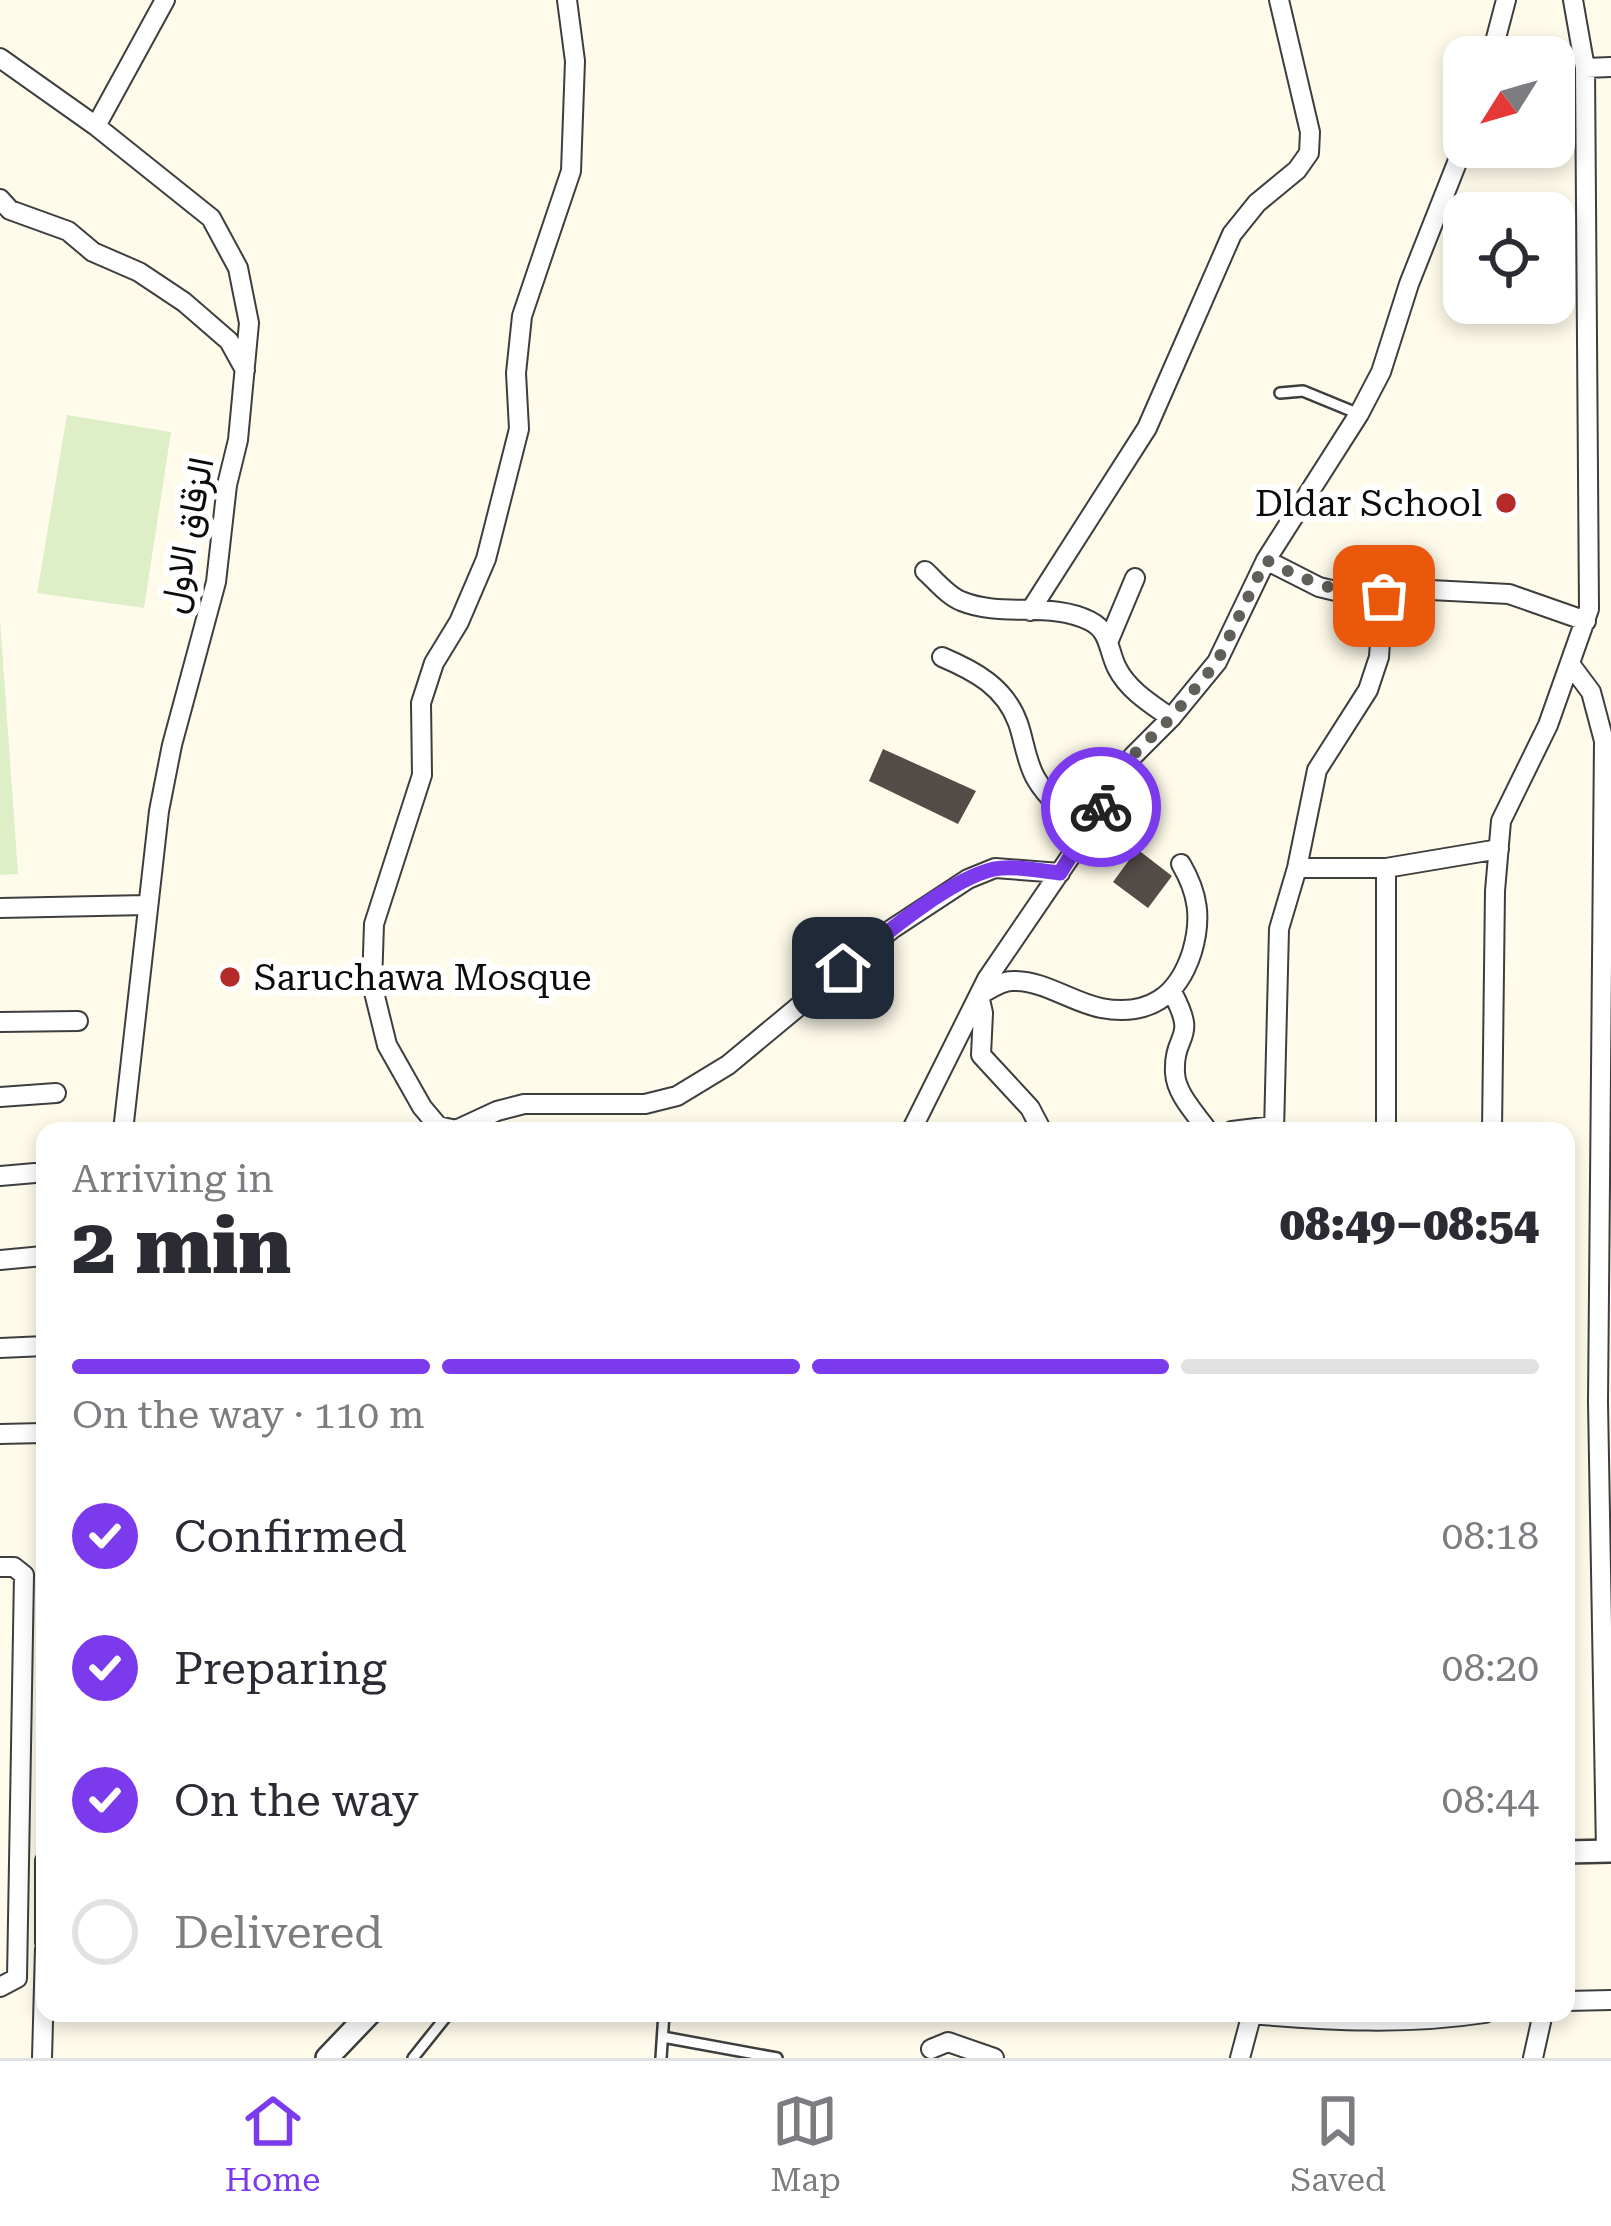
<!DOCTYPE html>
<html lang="en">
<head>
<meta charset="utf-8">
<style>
  :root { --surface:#fff; --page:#f7f7f7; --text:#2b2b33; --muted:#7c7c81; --line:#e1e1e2; --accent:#7c3aed }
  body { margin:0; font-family:"Roboto Serif",Vazirmatn,serif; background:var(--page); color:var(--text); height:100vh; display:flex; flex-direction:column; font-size:45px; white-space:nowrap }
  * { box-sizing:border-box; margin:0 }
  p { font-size:39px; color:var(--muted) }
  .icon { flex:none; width:66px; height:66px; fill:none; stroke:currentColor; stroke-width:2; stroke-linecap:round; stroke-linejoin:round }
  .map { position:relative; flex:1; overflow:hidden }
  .sheet { position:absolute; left:36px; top:1122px; width:1539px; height:900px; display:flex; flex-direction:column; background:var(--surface); border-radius:24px; box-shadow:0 6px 18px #0003 }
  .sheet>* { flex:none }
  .needle { width:78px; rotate:233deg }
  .fabs { position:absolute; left:1443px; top:36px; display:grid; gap:24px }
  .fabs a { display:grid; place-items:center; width:132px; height:132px; border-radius:24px; background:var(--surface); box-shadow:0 6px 18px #0003; font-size:60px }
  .pin { position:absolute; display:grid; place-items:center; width:102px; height:102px; color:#fff; margin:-51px; border-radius:24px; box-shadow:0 6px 18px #0006 }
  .courier { position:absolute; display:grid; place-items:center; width:120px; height:120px; margin:-60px; border:9px solid #7c3aed; border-radius:50%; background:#fff; color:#222; box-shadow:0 3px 15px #0007 }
  .head em { font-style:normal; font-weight:800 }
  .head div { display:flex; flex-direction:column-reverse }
  .head { display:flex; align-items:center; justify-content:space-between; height:204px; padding:0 36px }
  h1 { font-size:78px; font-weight:800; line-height:90px }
  .bar { display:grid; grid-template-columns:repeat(4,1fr); gap:18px 12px; align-content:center; height:144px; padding:0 36px }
  .bar i { height:15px; border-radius:9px; background:var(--line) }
  .bar .current { background:var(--accent) }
  .bar p { grid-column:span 4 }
  ol { padding:0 36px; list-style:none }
  li { display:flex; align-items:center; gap:36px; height:132px }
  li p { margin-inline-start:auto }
  li .icon { padding:12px; border-radius:50%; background:var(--accent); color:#fff; stroke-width:4 }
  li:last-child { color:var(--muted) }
  li i { width:66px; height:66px; border:6px solid var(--line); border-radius:50% }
  .dock { display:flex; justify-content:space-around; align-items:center; height:168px; border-top:3px solid var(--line); background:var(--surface); font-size:33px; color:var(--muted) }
  .dock a { display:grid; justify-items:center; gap:6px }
  .dock .current { color:var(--accent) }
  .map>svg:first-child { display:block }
  .pitch { fill:#deeec7 }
  .building { fill:#534d48 }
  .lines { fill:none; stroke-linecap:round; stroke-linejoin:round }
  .service-casing { stroke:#3e3e3e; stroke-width:14 }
  .minor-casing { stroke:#3e3e3e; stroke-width:22 }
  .tertiary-casing { stroke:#3e3e3e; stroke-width:26 }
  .service { stroke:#fff; stroke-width:9 }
  .minor { stroke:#fff; stroke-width:18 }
  .tertiary { stroke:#fff; stroke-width:21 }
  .done { stroke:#605f59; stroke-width:12; stroke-dasharray:0 21.6 }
  .route { stroke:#7c3aed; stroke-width:15 }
  .poi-dot { fill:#b42b2a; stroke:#fff; stroke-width:4.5 }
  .labels { text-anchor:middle; stroke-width:12; stroke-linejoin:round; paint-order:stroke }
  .poi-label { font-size:36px; fill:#0b0b0b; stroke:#fff; text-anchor:end }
  .street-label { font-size:36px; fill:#0b0b0b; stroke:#fff }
</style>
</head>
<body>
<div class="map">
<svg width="1611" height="2058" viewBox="0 0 1611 2058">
  <rect width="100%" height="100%" fill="#fefbea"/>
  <path class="pitch" d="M67 415 171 432 144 608 37 593Z
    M0 619 18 874 0 875Z"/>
  <path class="building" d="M883 749 976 791 958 824 869 781Z
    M1137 849 1172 876 1148 908 1113 882Z"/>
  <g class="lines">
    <defs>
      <path id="service" d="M1280 393 1303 391 1359 414
        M663 2037 777 2058
        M413 2058 449 2013
        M661 2058 664 2013"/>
      <path id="minor" d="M567 0 575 61 571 171 522 316 516 373 519 429 486 559 459 622 434 663 421 703 422 775 374 924 372 984 387 1045 422 1107 438 1126 456 1130 497 1111 524 1104H645L677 1096 728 1065 892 929 968 879 995 868 1060 873
        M1491 57 1506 0
        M0 58 96 126 211 218 238 268 249 323 238 440 227 485 216 582 172 745 159 811 123 1131
        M1585 68 1611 67
        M96 126 165 0
        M0 199 10 210 68 231 93 252 139 272 184 302 229 341 245 370
        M1266 560 1319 587 1352 595 1383 596 1411 589 1509 594 1586 621
        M925 571C936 581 948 596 961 601 1002 618 1050 601 1090 621 1110 631 1108 650 1117 668 1128 690 1151 704 1171 718
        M1030 611 1147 428 1232 234 1257 203 1297 170 1309 153 1310 132 1279 0
        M1109 640 1135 578
        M942 657C975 671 1005 687 1018 723 1024 740 1026 760 1035 777 1048 800 1067 814 1088 830
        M1570 664 1591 692 1604 741 1598 1402 1606 1851
        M1297 868H1386L1499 849
        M0 908 147 905
        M1172 992C1199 1042 1173 1031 1175 1073 1176 1094 1196 1114 1208 1131
        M0 1022 78 1021
        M0 1097 56 1093
        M911 1131 987 979 1077 847 1133 756 1171 718 1217 662 1266 560 1359 414 1381 372 1409 284 1464 145
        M1042 1131 1030 1108 981 1055 983 1013 979 995C989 990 1001 981 1012 981 1044 980 1071 1002 1101 1008 1149 1017 1178 996 1192 952 1202 918 1198 893 1181 864
        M1232 1131 1273 1126
        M1274 1131 1279 929 1297 868 1317 770 1368 690 1379 657 1383 596
        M1386 1131V868
        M1492 1131 1495 891 1501 821 1548 725 1589 609 1585 68 1573 0
        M0 1176 35 1173
        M0 1260 43 1256
        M0 1348 45 1346
        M0 1434 43 1433
        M0 1567H14L24 1575 17 1978 0 1987
        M45 1861V1942
        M1566 2001 1611 2000
        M1251 2014C1330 2021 1407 2025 1485 2013
        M931 2049 948 2042 994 2058
        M42 2058 45 1949
        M1240 2058 1252 2013
        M1533 2058 1543 2013"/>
      <path id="tertiary" d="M1566 1852 1611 1851
        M327 2058 370 2013"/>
    </defs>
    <use href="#service" class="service-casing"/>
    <use href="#minor" class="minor-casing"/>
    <use href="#tertiary" class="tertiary-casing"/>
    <use href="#service" class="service"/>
    <use href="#minor" class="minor"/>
    <use href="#tertiary" class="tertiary"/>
  </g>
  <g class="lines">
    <path class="done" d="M1101 807 1133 755 1171 718 1217 662 1266 560C1306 581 1338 594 1384 596"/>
    <path class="route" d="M843 968C879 939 949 879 994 869 1014 865 1040 871 1060 873L1101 807"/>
  </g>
  <g class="poi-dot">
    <circle cx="1506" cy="503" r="12"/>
    <circle cx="230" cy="977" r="12"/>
  </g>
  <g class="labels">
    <g class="poi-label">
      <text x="1482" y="516">Dldar School</text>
      <text x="254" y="990" text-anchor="start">Saruchawa Mosque</text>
    </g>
    <g class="street-label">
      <text transform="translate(186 535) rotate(-79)" y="13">الزقاق الاول</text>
    </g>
  </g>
</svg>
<div class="fabs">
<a><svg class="needle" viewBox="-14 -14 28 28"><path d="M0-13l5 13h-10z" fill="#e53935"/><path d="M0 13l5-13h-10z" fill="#7c7c81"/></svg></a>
<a><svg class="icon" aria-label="locate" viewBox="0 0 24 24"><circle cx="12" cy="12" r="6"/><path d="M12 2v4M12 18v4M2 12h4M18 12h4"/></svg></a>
</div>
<div class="pin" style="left:1384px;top:596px;background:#ea580c"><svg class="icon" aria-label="bag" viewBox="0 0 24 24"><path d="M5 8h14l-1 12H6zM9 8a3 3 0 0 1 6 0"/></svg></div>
<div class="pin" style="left:843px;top:968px;background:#1f2937"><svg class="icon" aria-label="home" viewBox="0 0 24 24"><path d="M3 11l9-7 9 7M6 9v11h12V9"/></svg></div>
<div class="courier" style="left:1101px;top:807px"><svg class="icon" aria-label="bike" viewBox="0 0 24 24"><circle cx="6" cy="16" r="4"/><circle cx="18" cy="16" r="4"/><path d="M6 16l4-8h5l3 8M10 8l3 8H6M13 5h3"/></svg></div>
<section class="sheet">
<div class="head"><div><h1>2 min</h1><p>Arriving in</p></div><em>08:49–08:54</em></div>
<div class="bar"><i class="current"></i><i class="current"></i><i class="current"></i><i></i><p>On the way · 110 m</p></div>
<ol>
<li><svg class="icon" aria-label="check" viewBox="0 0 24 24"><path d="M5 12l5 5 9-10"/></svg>Confirmed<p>08:18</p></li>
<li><svg class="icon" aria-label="check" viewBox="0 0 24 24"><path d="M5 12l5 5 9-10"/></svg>Preparing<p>08:20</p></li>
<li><svg class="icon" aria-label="check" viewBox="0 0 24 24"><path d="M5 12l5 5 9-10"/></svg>On the way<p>08:44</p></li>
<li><i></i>Delivered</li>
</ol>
</section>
</div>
<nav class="dock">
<a class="current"><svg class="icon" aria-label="home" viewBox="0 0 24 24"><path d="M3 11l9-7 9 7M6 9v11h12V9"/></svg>Home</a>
<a><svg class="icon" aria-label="map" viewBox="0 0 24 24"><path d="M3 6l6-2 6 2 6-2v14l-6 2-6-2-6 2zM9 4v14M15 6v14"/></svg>Map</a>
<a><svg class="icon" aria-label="saved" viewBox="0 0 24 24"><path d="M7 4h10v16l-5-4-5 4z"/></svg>Saved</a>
</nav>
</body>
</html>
